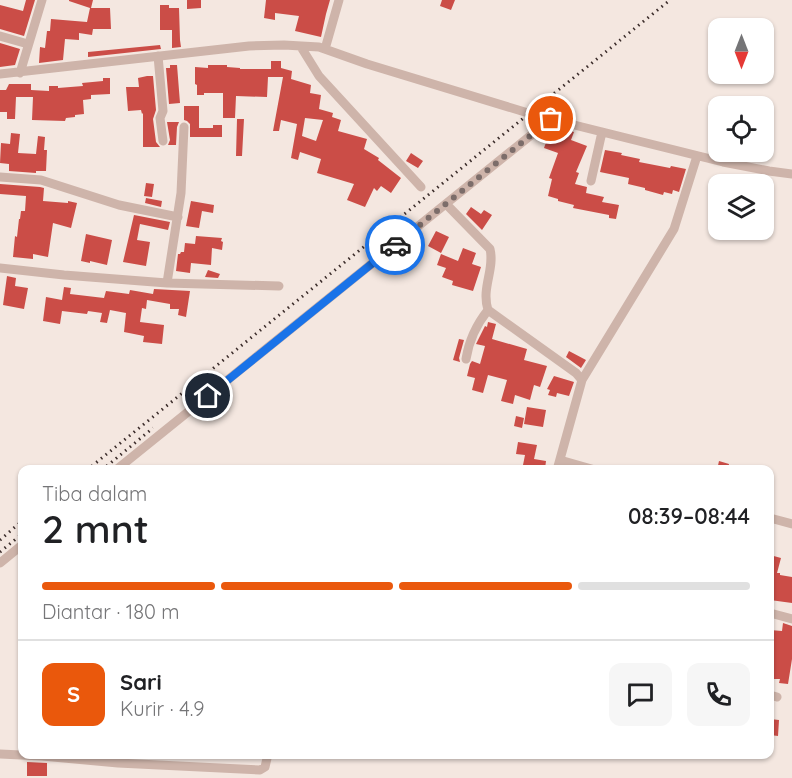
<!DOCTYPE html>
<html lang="id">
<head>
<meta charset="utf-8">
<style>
  :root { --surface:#fff; --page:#f6f6f6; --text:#202124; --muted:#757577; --line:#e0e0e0; --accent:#ea580c }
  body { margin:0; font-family:Quicksand,sans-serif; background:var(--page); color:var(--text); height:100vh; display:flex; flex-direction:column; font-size:22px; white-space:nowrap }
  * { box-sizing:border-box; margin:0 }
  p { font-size:20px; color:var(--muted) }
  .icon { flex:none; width:33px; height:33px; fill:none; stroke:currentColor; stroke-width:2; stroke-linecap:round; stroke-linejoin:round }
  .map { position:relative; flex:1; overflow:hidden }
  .panel { position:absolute; left:18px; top:465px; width:756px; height:294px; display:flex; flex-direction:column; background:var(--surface); border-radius:12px; box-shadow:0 2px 4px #0004 }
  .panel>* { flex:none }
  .needle { width:39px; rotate:180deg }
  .controls { position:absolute; left:708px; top:18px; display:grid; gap:12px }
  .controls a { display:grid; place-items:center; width:66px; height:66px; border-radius:12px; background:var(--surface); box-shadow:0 2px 4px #0004; font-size:30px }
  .pin { position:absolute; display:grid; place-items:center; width:51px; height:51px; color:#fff; margin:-26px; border:3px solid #fff; border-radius:50%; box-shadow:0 2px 6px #0007 }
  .courier { position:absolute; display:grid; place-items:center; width:60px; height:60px; margin:-30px; border:4px solid #1a73e8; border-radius:50%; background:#fff; color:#222; box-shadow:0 2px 8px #0007 }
  .summary em { font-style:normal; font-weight:600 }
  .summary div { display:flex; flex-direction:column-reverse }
  .summary { display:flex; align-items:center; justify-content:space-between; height:102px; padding:0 24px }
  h1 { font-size:39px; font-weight:600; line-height:45px }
  .bar { display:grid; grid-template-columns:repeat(4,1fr); gap:9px 6px; align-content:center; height:72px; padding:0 24px }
  .bar i { height:8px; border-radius:4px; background:var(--line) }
  .bar .current { background:var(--accent) }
  .bar p { grid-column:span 4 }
  .line { display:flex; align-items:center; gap:15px; padding:0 24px; border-top:2px solid var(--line) }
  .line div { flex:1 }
  .round { display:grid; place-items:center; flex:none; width:63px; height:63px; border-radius:12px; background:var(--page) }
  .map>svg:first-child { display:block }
  .building { fill:#cb4d47; fill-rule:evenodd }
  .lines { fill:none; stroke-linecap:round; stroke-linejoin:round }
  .minor { stroke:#ceb4aa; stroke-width:9 }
  .rail { stroke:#3b2c2a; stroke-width:3; stroke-dasharray:1.5 4.5; stroke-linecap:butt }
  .done { stroke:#7c6d6a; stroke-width:6; stroke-dasharray:0 10.8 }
  .route { stroke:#1a73e8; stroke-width:8 }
</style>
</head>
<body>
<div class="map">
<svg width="792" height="778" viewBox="0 0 792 778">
  <rect width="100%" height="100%" fill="#f4e7e0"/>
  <path class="building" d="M26 0H35L24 36 0 29V5L23 11Z
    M69 0H93L91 8H110L111 29H93L92 35 79 33V40L65 39 63 60 39 63 40 47 45 48 47 31H50L51 19 87 22 90 8 69 1Z
    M187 0H201V8L187 9Z
    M266 0H330L326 14 321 37 295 31 299 16 275 13V20L264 18Z
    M442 0H455L451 10 440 6Z
    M160 5H169V8H179L180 40 181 47 172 48V30H160Z
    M0 43 20 49 15 65 0 67Z
    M160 45 161 49 88 57V52Z
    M271 61H281V68L292 71 291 79 311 85 310 93 321 95 319 109 333 113 332 117 341 120 338 131 367 139 364 149 379 158 378 160 401 178 391 193 381 186 377 191 374 188 365 207 347 200 354 184 317 173 321 159 300 152 298 160 291 158 297 124 281 120 279 131H273L283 77H268L267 97 236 96 235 118H223V93H204V95H197V85L195 84V67L208 68V65H227V67L240 68V69H271ZM305 118 323 120 316 141 302 136Z
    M170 65H177L180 103 169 104 166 68H170Z
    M147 76H153L156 110 153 119 156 142 160 147H143V113L142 114 141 110 128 111 126 87H139L138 78Z
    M103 78H110V94L91 95V99L83 100 84 114 75 115V117L66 118 65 121 32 120 33 97H16L15 119H7V112H0V90H6L9 84H31V90L49 91V86H58V88L83 86 82 83 103 81Z
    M184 106H199V128H213V125H222V137H190V124L187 121 184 120Z
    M237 119H244L242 156H236Z
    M167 122H179L177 127 176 145H168L170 140Z
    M567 130 574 132 571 140 587 146 576 172 579 173 575 184 587 187 586 193 604 197 602 202 619 205 616 219 609 218V215L573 208 574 205 558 201V199L548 196 552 179 549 178 558 153 544 148 549 134 562 140Z
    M11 133 20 134 18 153 36 154 38 136 45 137 44 150H47L46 171H36V173L9 171V164L0 163 1 143 10 144Z
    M605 150 622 153 621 155 640 159 639 162 670 168 671 166 686 169 679 192 673 190 672 194 664 192 663 195 645 190V188L628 184 629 178 600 172Z
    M411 153 423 161 418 168 406 161Z
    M146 183 154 184 152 197 144 196Z
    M0 184 40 187 44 188 43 201 68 203V201L77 203 71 228 53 223 48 257 33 254V259L13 257 15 236 17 237 19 219H20L21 211H25L26 196 0 194Z
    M146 198 162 201 161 207 145 203Z
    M191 201 214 205 213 213 202 211 199 228 186 226Z
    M471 207 481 214 484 210 492 215 482 230 466 214Z
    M134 215 170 222 168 230 140 224 137 240 150 242 146 266 123 262Z
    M436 231 449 237 441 253 428 246Z
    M86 234 112 240 107 265 90 261V263L81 261Z
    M196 236 222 238 221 241 223 242 222 250 212 248 211 265 191 263 190 273 176 271 178 254H180L181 252H184L185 243 195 244Z
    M463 248 476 253 472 264 481 267 473 291 452 285 453 281 442 277 446 268 437 265 441 254 458 261Z
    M208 270 220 274 218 278 205 277Z
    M7 276 16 278 15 286 28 288 24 309 3 305Z
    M64 287 71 288 70 294 104 298 106 291 129 294 130 290 153 294 154 289 190 291 186 317 178 315 179 309H170V304L147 300 146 309 142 308 140 322 164 325 162 344 143 342 144 336 124 332 126 313 110 310 107 323 100 322 102 313 88 311 87 314 62 311 60 324 43 321 46 297 62 300Z
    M488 322 496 324 492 339 527 349 524 360 547 366 540 387 534 385 530 400 515 395 513 404 501 401 507 380 488 375 483 393 472 390 475 378 467 376 470 364 472 361 480 364 485 346 476 344 485 326 487 327Z
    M459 339 464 340 459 358 460 362 453 360Z
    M569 351 586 360 581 368 566 357Z
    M554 376 574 382 569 396 557 393 556 397 548 395 550 390 547 389Z
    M527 407 546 410 543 427 524 424Z
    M516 416 524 418 522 428 514 426Z
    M518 442 537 445 534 459 546 461 545 469 523 465 525 455 516 454Z
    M719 461 729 464 728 470H717Z
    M770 555 781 558 777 573H780V575L792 577V603L770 600Z
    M783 623 792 626V659L788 684 779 683 780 679H770V630L782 631Z
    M770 719 779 720 778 736 770 735Z
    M27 762 47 763V776H27Z"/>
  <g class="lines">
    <path class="minor" d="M0 36 28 44
      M301 47 319 76 421 187
      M325 49 339 0
      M158 56 163 111 160 118 163 141
      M20 73 42 0
      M0 74 249 46 284 45 319 47 367 64 538 116 723 162 769 171 792 174
      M0 177 41 180 119 205 178 217
      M591 181 602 132
      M446 204 490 249C495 269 481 288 488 310L576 373 582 380 557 470
      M0 268 64 275 167 283 279 286
      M167 283 181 193 184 127
      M466 359C469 340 476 325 488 310
      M582 380 674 229 697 156
      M560 460 595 470
      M116 470 551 119
      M770 518 792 524
      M0 563 22 545
      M770 613 792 619
      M770 695 777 697
      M0 754 42 756 118 763 260 770 265 767 268 754"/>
    <path class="rail" d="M87 470 670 0
      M102 470 153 428
      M0 540 22 521
      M0 552 22 534"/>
  </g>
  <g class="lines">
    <path class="done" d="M395 245 551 119"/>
    <path class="route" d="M208 396 395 245"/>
  </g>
</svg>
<div class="controls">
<a><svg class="needle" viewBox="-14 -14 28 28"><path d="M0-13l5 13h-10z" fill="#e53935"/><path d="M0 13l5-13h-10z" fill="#757577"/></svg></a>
<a><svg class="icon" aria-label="locate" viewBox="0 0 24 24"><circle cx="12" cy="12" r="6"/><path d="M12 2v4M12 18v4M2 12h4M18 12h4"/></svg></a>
<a><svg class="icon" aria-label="layers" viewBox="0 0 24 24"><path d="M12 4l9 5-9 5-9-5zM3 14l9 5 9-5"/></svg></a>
</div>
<div class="pin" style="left:551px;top:119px;background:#ea580c"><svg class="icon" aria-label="bag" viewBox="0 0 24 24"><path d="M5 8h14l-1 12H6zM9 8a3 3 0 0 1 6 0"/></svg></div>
<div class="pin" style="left:208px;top:396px;background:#1f2937"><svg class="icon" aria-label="home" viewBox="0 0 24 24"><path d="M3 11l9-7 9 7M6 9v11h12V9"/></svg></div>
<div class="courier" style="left:395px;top:245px"><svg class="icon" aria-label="car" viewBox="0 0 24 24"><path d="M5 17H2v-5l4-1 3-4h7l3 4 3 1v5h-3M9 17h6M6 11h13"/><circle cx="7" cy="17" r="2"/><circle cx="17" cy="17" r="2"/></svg></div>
<section class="panel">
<div class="summary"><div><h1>2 mnt</h1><p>Tiba dalam</p></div><em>08:39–08:44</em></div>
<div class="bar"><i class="current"></i><i class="current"></i><i class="current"></i><i></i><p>Diantar · 180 m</p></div>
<div class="line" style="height:108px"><b class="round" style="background:var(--accent);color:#fff">S</b><div><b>Sari</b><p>Kurir · 4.9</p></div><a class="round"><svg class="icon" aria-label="chat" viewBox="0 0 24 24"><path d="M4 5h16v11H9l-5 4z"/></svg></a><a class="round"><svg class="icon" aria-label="phone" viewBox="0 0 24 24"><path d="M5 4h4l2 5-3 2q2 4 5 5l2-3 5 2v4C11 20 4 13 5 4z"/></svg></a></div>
</section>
</div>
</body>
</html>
